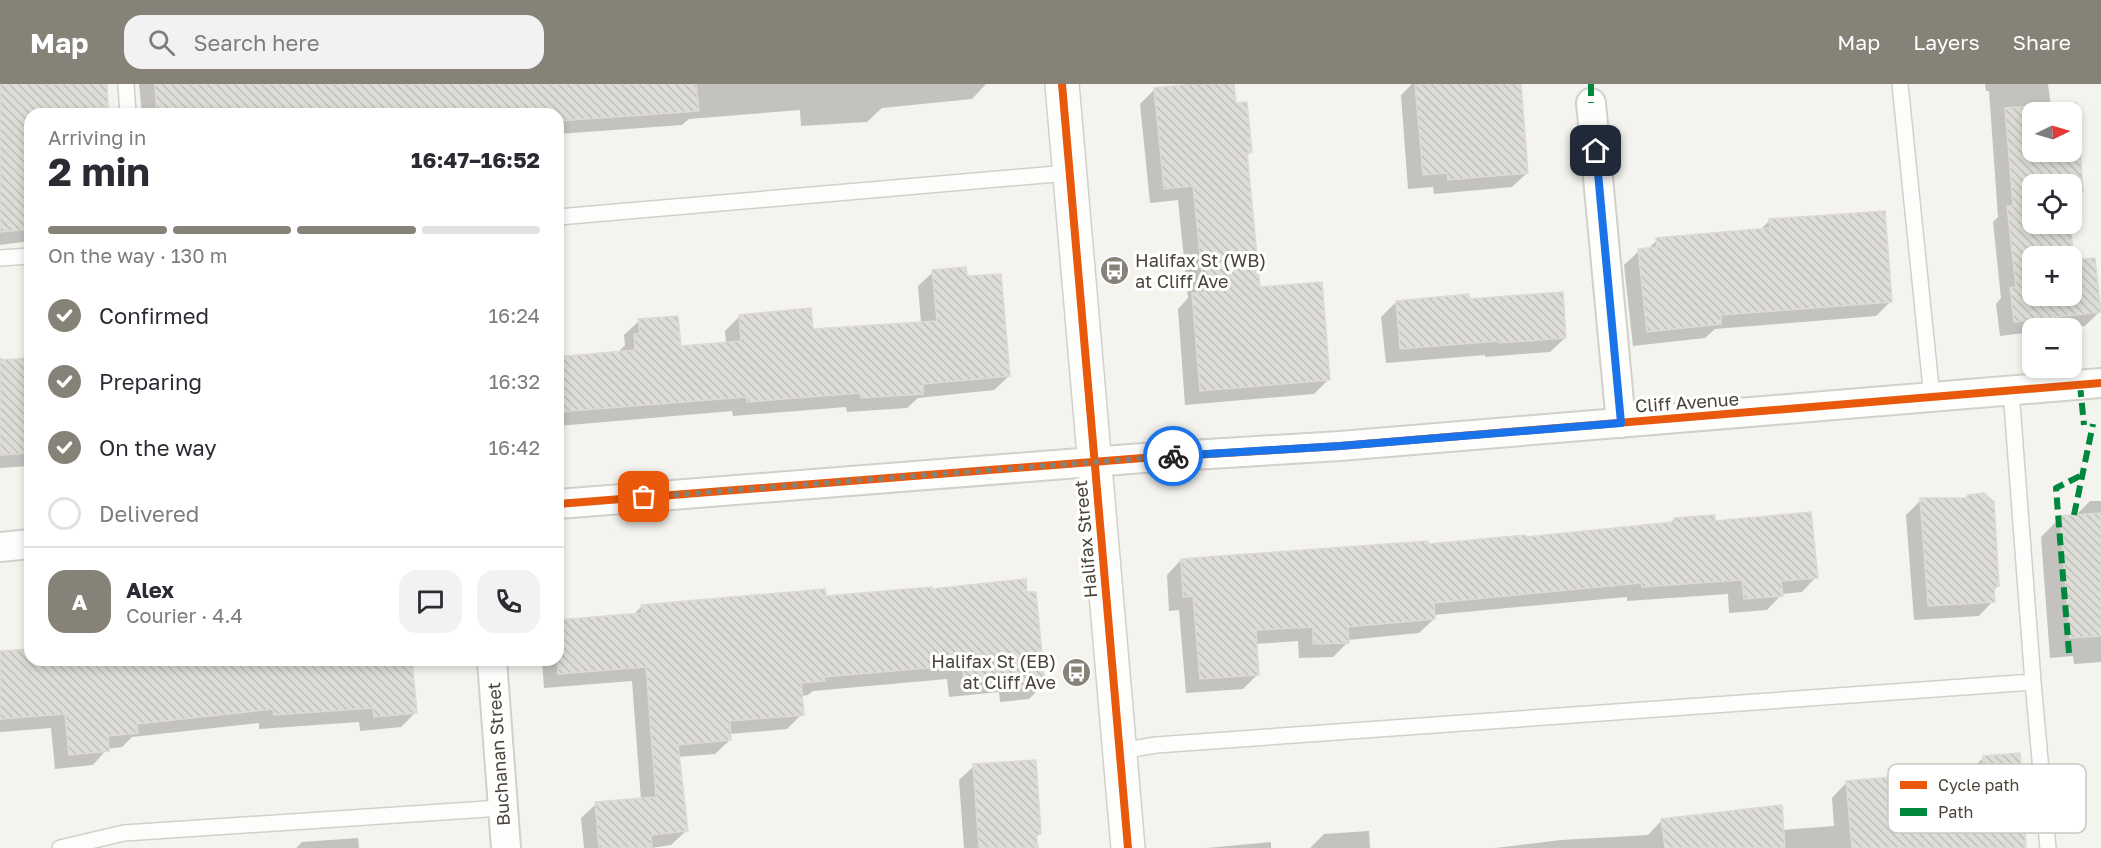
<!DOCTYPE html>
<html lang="en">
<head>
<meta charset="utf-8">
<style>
  :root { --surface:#fff; --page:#f2f2f3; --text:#2b2b33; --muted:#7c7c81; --line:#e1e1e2; --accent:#868278 }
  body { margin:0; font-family:"Golos Text",sans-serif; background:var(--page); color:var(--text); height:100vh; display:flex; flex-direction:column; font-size:22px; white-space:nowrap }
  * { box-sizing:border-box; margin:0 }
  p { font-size:20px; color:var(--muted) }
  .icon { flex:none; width:33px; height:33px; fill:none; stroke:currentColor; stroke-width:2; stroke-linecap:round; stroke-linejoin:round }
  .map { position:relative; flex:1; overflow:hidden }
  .details { position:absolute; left:24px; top:24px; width:540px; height:558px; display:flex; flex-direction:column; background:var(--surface); border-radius:18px; box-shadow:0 3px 9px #0003 }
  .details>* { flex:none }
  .needle { width:39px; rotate:85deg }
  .tools { position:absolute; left:2022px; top:18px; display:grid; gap:12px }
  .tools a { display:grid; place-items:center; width:60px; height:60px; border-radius:12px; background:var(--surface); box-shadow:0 3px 9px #0003; font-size:30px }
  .pin { position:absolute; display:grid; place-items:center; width:51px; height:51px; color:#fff; margin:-26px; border-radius:12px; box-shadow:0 3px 9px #0006 }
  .courier { position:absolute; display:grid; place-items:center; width:60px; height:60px; margin:-30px; border:4px solid #1a73e8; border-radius:50%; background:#fff; color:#222; box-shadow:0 2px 8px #0007 }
  .head em { font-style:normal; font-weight:700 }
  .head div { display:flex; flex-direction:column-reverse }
  .head { display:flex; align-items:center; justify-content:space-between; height:102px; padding:0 24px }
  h1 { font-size:39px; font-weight:700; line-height:45px }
  .bar { display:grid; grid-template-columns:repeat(4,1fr); gap:9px 6px; align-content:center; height:72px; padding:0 24px }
  .bar i { height:8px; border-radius:4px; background:var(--line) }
  .bar .selected { background:var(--accent) }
  .bar p { grid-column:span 4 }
  .line { display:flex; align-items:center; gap:15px; padding:0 24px; border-top:2px solid var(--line) }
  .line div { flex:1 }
  .round { display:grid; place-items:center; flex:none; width:63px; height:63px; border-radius:18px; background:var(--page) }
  ol { padding:0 24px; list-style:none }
  li { display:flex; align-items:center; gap:18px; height:66px }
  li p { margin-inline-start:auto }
  li .icon { padding:6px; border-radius:50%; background:var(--accent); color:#fff; stroke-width:4 }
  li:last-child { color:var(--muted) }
  li i { width:33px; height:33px; border:3px solid var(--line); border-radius:50% }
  header { display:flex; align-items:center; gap:36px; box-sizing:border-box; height:84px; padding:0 30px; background:var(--accent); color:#fff }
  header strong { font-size:28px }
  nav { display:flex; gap:33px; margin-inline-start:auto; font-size:21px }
  .search { width:420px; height:54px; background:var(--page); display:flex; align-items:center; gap:15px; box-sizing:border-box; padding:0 21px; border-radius:18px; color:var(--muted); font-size:22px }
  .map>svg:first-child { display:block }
  .shadow { fill:#0003; fill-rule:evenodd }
  .building { fill:url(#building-back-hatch); stroke:#dcdad4; stroke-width:1.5; fill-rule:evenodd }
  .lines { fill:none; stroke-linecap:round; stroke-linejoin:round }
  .service-casing { stroke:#d2d0cb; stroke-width:18 }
  .minor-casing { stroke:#d2d0cb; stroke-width:32 }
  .tertiary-casing { stroke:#d2d0cb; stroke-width:36 }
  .service { stroke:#fdfdfc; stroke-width:15 }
  .minor { stroke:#fdfdfc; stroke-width:28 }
  .tertiary { stroke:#fdfdfc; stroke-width:33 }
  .quiet { stroke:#00873e; stroke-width:6; stroke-dasharray:12 6; stroke-linecap:butt }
  .cycleway-casing { stroke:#fff; stroke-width:11 }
  .cycleway { stroke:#e8590c; stroke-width:8 }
  .done { stroke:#868278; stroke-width:6; stroke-dasharray:0 10.8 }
  .route { stroke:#1a73e8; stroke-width:8 }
  .labels { text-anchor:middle; stroke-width:6; stroke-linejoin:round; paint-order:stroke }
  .poi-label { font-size:18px; fill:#4b4539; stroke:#fff; text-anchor:start }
  .street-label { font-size:18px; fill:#4b4539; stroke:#fff }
  .key { fill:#fff; stroke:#c9c7c4; stroke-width:1.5 }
  .key-label { font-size:16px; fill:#4b4539 }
</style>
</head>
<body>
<header>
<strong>Map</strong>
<div class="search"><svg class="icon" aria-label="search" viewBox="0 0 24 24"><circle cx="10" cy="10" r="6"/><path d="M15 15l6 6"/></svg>Search here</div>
<nav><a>Map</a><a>Layers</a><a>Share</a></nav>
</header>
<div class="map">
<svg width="2101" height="764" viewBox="0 0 2101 764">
  <defs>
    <pattern id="building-back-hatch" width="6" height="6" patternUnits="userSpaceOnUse" patternTransform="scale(1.5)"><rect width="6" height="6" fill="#dedcd6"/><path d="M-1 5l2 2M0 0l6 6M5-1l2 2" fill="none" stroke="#c0beb8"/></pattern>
  </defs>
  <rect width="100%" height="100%" fill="#f4f3ee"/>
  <path class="shadow" d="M0 0H93L94 17 81 30H30V151L23 158 0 161Z
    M139 0H986L972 15 882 24 867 38 801 42 800 26 689 35 682 41 558 50V30H142Z
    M1210 0H1232L1234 21 1251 68 1246 73 1259 205 1329 295 1314 310 1185 321 1178 225 1188 214 1178 116 1150 119 1140 20 1155 5Z
    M1412 0H1519L1527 89 1512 103 1434 110 1433 103 1408 105 1401 11Z
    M1985 0H2048L2051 22 2075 20 2082 107 2072 117V100H2032V140H2068L2073 178 2100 227 2085 242 2032 244V248L2000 252 1996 220 2001 214 1993 138 1998 133 1989 7H1986ZM2032 28H2072V68H2032ZM2032 172H2072V212H2032Z
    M1770 136 1891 217 1876 232 1715 245 1705 254 1633 262 1624 181 1639 167 1647 166 1657 156 1759 147Z
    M933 188 965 194 1009 292 994 306 918 314 907 324 847 328 846 323 733 332 732 327 558 342V275L620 269V266L625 261 624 251 639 237 679 264 726 259 725 247 740 232 812 246 921 239 918 202Z
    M1468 217 1565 254 1550 268 1485 273V271L1386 279 1381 233 1396 218Z
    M2 274 3 278 30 275V382L0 384V275Z
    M1921 416 1998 502 1993 507V517L1979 532 1914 536 1906 431Z
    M2090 417H2101V578L2074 580 2073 572 2050 574 2041 453 2061 433 2075 432Z
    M1674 435 1714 438 1816 493 1802 508 1782 510 1767 526 1729 529 1728 510 1627 517V513L1433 531 1434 535 1419 549 1348 556V558L1333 573 1299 574 1298 557 1256 560 1258 590 1243 605 1186 609 1179 526 1169 527 1167 491 1181 476 1524 455 1669 440Z
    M824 513 1044 600 1029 615 1000 618 999 608 949 613 947 595 813 607 808 611 801 612 802 630 787 645 729 650 730 656 715 670 678 673 686 747 671 761 651 764H584L581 734 596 720 641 716 632 597 544 604 542 576H558V538L632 532 642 522Z
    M30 567V576H411L416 628 401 643 360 647 359 638 259 645V639L132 653 122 663 107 665 93 681 55 685 51 644 0 648V569Z
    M2019 671 2025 764H1495L1561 756 1648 751 1662 736 1782 746 1834 742 1832 714 1846 699 1970 687 1984 673Z
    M974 682 1039 750 1035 754 1036 764H964L959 696Z
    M1369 747 1370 764H1310L1324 750Z
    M358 754 359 764H296L302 758Z
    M1271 758V764H1207Z"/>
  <path class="building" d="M0 0H107L108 23 30 29V145L0 148Z
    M155 0H696L699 27 558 37V30H430L429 27 396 30H157Z
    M1193 0H1234L1236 19 1247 18 1252 68 1247 69 1260 203 1322 198 1330 296 1200 307 1192 209 1204 208 1193 102 1164 105 1154 4Z
    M1415 0H1521L1528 89 1448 96 1447 89 1423 91Z
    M2077 19 2083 107 2072 108V100H2032V140H2070L2074 176 2095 174 2101 228 2014 238 2010 204 2016 203 2007 122H2013L2005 24ZM2032 28H2072V68H2032ZM2032 172H2072V212H2032Z
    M1885 127 1892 218 1721 231V240L1647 248 1638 165 1657 163 1656 154 1770 144 1769 135Z
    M966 183 967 192 1001 190 1010 292 923 300V310L861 314 860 309 747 318V313L558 328V273L635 266 634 250H640L638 235 678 232 681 262 741 257 739 231 811 224 813 245 937 237 932 186Z
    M1563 208 1566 254 1499 259V257L1400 265 1396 217 1469 210 1470 215Z
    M30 274V369L0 371V276Z
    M1984 409 1994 418 1999 502 1994 503 1995 518 1928 522 1920 414H1966L1968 411Z
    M1811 428 1818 494 1781 497 1783 512 1744 515 1742 496 1642 503 1641 499 1434 519 1435 535 1348 543 1349 559 1313 560V543L1256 546 1259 591 1200 595 1193 512 1183 513 1181 475 1428 457 1429 460 1526 451V453L1674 438V434L1715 431V437Z
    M2101 429V552L2070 554 2060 432Z
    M1026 495 1027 508H1036L1045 601 1014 604 1013 594 964 599 962 581 824 593 825 597 801 599 804 631 730 637 731 656 678 661 688 747 651 751 652 764H599L595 718 656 713 646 583 558 590V536L642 529 641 521 825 505 826 512 932 503V505Z
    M30 565V576H412L417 629 374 633 373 624 274 631 273 625 137 640 138 649 108 652 109 667 69 671 65 630 0 635V567Z
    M2020 669 2026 764H1852L1846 697 1938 689V687L1983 685V672Z
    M1036 676 1041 750 1036 751 1038 764H979L973 680Z
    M1782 721 1785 764H1665L1661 735Z"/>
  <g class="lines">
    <defs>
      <path id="service" d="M126 0 128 30
        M1900 0 1932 314
        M558 133 1068 89
        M0 174 30 172
        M2033 598 2048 764
        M1120 667 1156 661 2033 598 2011 307
        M60 764 124 749 502 724"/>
      <path id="minor" d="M1591 19 1621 339
        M558 420 1143 374 1340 362 2101 299
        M0 463 30 460
        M492 576 506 764"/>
      <path id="tertiary" d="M1062 0 1128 764"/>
    </defs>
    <use href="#service" class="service-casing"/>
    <use href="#minor" class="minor-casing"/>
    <use href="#tertiary" class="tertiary-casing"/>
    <use href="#service" class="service"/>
    <use href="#minor" class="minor"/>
    <use href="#tertiary" class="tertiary"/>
    <path class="quiet" d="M1591 0V19
      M2080 301 2084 341
      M2074 431 2093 340
      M2069 569 2056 404 2082 391"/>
    <defs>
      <path id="cycleway" d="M1062 0 1128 764
        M558 420 1143 374 1340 362 2101 299"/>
    </defs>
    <use href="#cycleway" class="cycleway-casing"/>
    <use href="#cycleway" class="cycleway"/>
  </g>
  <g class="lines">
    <path class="done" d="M644 413 1173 372"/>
    <path class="route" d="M1173 372 1340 362 1621 339 1596 67"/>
  </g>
  <defs>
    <symbol id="bus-disc" viewBox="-11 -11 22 22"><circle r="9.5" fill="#868278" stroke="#fff"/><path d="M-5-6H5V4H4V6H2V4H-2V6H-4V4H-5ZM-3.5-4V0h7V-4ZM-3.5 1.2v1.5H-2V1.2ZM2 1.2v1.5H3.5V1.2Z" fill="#fff"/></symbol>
  </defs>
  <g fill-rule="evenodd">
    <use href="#bus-disc" x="1098" y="170" width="33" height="33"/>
    <use href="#bus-disc" x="1060" y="572" width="33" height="33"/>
  </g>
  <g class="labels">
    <g class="poi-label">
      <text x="1135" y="183">Halifax St (WB)<tspan x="1135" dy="21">at Cliff Ave</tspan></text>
      <text x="1056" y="584" text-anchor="end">Halifax St (EB)<tspan x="1056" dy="21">at Cliff Ave</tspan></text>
    </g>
    <g class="street-label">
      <text transform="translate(1687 319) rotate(-4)" y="6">Cliff Avenue</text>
      <text transform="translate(1086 455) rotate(-95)" y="6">Halifax Street</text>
      <text transform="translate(499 670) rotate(-94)" y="6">Buchanan Street</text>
    </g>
  </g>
  <rect x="1888" y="680" width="198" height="69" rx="9" class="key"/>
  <rect x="1900" y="697" width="27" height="8" fill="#e8590c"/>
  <rect x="1900" y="724" width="27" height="8" fill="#00873e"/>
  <g class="key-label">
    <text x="1938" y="707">Cycle path</text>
    <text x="1938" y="734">Path</text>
  </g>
</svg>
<div class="tools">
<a><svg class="needle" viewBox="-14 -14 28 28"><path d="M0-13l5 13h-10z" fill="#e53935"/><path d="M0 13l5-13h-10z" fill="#7c7c81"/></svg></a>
<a><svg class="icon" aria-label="locate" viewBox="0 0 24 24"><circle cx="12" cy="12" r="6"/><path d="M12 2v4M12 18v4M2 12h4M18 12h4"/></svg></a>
<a>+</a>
<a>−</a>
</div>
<div class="pin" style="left:644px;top:413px;background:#ea580c"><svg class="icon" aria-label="bag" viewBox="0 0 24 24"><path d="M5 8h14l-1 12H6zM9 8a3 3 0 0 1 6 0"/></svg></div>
<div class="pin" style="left:1596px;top:67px;background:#1f2937"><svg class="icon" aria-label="home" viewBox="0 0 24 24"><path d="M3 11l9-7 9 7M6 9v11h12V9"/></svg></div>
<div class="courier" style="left:1173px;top:372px"><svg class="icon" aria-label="bike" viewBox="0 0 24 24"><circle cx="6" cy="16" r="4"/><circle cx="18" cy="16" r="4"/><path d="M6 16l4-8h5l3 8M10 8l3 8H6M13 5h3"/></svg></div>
<section class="details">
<div class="head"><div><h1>2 min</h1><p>Arriving in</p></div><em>16:47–16:52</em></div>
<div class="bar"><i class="selected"></i><i class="selected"></i><i class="selected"></i><i></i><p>On the way · 130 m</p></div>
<ol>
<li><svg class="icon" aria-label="check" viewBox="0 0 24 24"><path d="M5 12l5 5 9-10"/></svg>Confirmed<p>16:24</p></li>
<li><svg class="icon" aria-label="check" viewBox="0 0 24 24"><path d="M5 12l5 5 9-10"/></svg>Preparing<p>16:32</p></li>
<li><svg class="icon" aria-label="check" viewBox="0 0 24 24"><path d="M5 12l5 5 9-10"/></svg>On the way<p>16:42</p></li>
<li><i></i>Delivered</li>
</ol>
<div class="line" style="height:108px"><b class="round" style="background:var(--accent);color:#fff">A</b><div><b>Alex</b><p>Courier · 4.4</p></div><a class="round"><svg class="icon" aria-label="chat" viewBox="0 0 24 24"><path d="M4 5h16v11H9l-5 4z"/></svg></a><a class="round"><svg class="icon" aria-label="phone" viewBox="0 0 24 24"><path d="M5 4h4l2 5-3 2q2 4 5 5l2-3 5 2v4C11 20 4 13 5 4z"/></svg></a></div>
</section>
</div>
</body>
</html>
